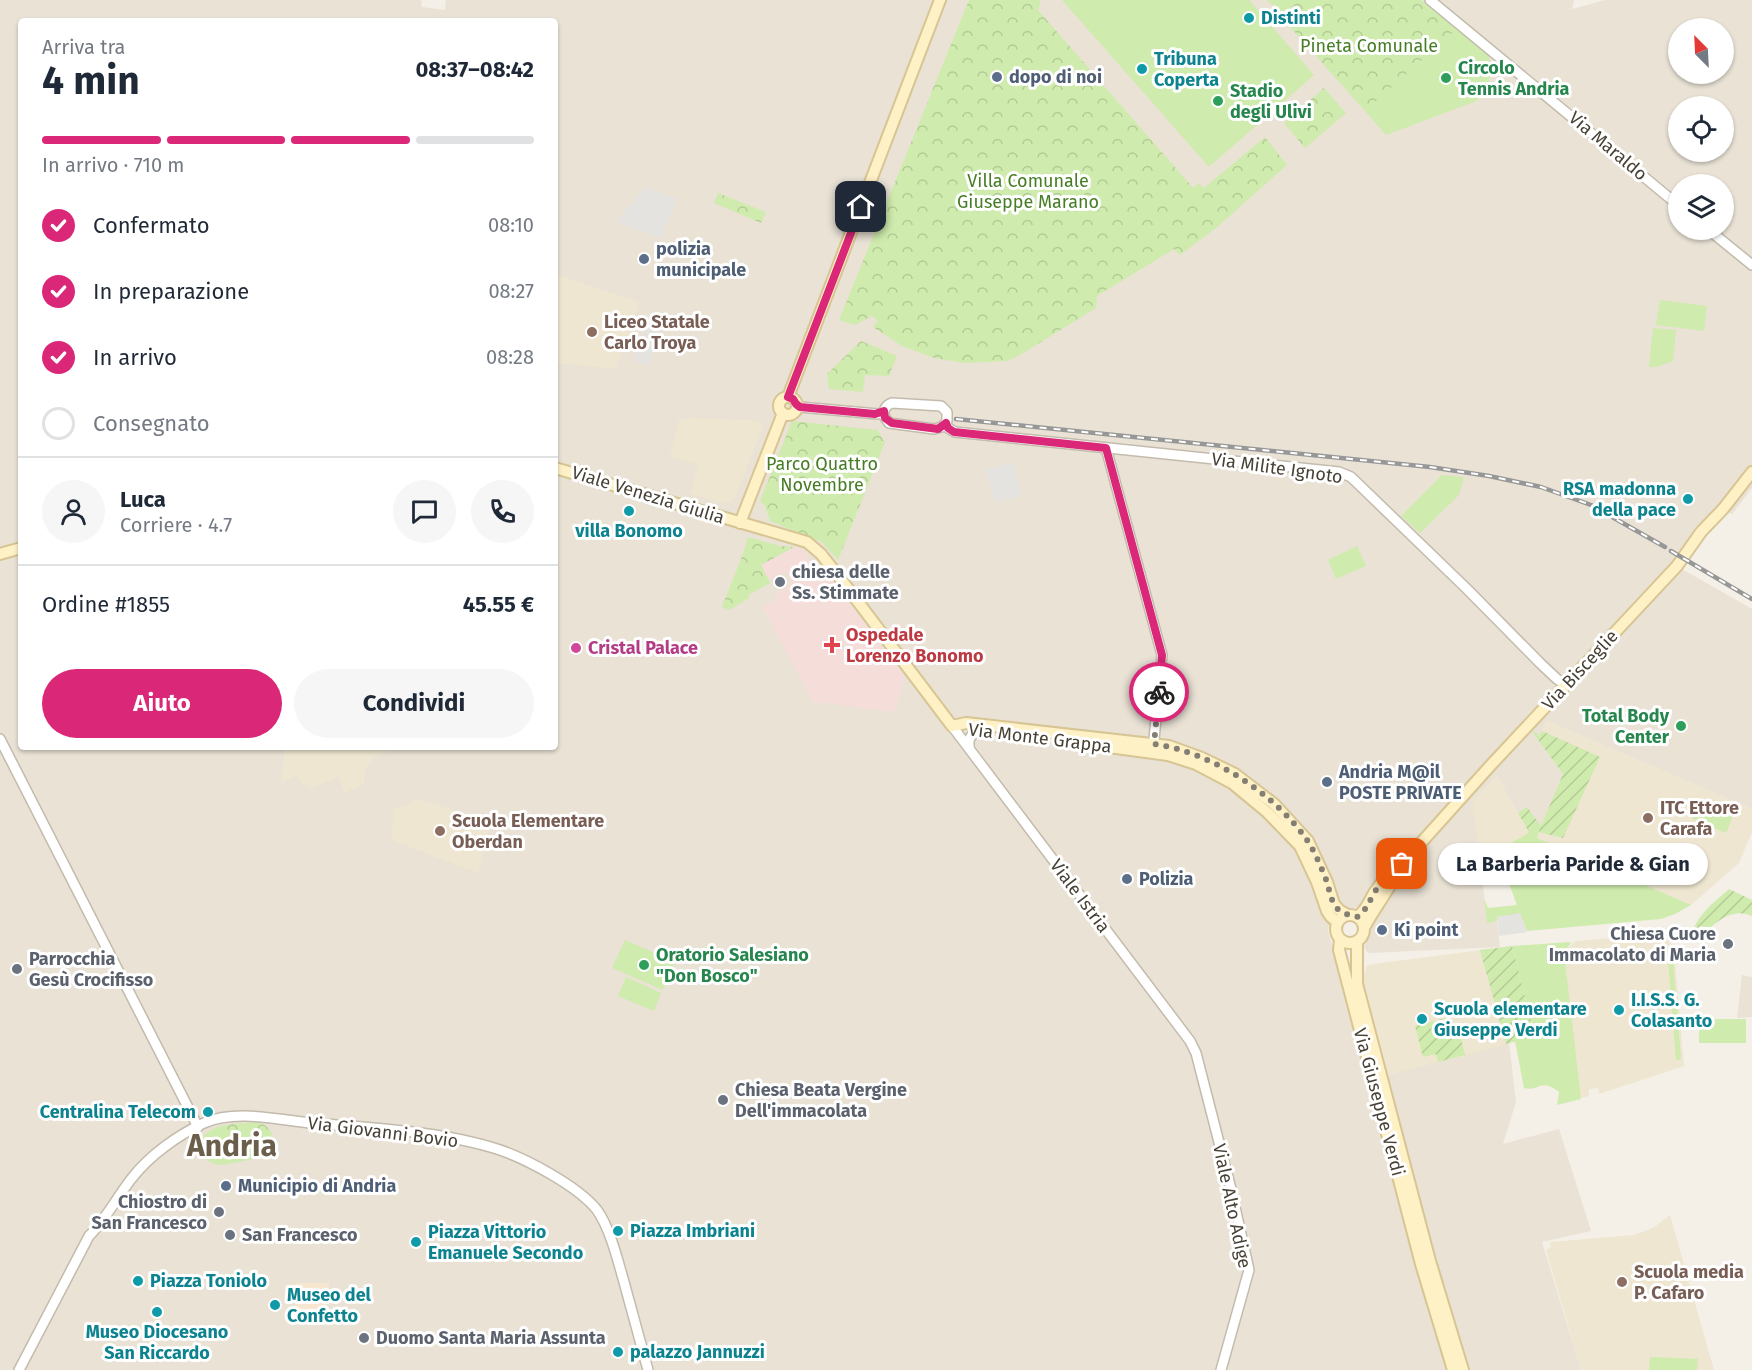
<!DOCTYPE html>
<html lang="it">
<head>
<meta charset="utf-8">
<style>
  :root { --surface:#fff; --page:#f6f6f7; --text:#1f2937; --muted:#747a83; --line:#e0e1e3; --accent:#db2777 }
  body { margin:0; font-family:"Fira Sans",sans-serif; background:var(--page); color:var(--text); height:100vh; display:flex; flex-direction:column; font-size:22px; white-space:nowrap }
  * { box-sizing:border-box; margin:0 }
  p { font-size:20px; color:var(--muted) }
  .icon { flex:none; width:33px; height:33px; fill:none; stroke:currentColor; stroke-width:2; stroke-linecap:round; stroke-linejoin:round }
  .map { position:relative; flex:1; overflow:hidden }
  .drawer { position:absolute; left:18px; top:18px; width:540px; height:732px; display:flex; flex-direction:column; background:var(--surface); border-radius:6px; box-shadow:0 2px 4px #0004 }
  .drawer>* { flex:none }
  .needle { width:39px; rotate:336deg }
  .fabs { position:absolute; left:1668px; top:18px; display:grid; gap:12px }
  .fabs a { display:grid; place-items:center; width:66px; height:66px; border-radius:50%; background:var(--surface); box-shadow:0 2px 4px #0004; font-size:30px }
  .pin { position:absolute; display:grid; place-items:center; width:51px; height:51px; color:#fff; margin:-26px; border-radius:12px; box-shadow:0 3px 9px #0006 }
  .courier { position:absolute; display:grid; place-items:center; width:60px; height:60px; margin:-30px; border:4px solid #db2777; border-radius:50%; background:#fff; color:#222; box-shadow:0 2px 8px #0007 }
  .bubble { position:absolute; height:42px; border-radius:21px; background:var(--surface); box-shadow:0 2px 4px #0004; font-size:20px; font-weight:700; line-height:42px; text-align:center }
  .headline em { font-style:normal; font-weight:700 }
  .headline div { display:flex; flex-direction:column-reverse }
  .headline { display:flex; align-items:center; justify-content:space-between; height:102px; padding:0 24px }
  h1 { font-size:39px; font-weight:700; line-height:45px }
  .bar { display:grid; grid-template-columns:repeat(4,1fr); gap:9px 6px; align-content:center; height:72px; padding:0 24px }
  .bar i { height:8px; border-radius:4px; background:var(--line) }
  .bar .on { background:var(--accent) }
  .bar p { grid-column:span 4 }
  .line { display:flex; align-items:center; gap:15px; padding:0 24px; border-top:2px solid var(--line) }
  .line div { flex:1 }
  .round { display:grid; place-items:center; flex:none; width:63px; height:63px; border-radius:32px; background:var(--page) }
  ol { padding:0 24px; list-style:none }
  li { display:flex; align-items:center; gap:18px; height:66px }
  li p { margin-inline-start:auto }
  li .icon { padding:6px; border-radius:50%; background:var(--accent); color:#fff; stroke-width:4 }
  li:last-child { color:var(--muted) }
  li i { width:33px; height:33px; border:3px solid var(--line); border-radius:50% }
  .primary-button { display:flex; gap:12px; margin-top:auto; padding:12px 24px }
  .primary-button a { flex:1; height:69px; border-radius:36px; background:var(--accent); color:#fff; font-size:24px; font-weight:700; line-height:69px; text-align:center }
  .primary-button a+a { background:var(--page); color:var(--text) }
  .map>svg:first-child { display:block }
  .residential { fill:#e9e2d5; fill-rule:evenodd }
  .commercial { fill:#f7e7d1 }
  .education { fill:#eee6d0 }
  .medical { fill:#f5ddda }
  .grass { fill:#cfebad }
  .park { fill:url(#park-crowns) }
  .garden { fill:url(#garden-furrows) }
  .parking { fill:#e5e3df }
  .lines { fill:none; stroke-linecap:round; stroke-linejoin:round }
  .tertiary-casing { stroke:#c3bbac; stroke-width:12 }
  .secondary-casing { stroke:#d7c594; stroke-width:14 }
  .tertiary { stroke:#fff; stroke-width:9 }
  .secondary { stroke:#fff1c6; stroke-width:10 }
  .rail-casing { stroke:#979797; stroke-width:4.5 }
  .rail { stroke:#fff; stroke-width:2; stroke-dasharray:7; stroke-linecap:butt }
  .done { stroke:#847e73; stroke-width:6; stroke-dasharray:0 10.8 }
  .route { stroke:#db2777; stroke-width:8 }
  .culture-dot { fill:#0f9aa8; stroke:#fff; stroke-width:2 }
  .service-dot { fill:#5c6f8a; stroke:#fff; stroke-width:2 }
  .leisure-dot { fill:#2e9e5b; stroke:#fff; stroke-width:2 }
  .education-dot { fill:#8d6e63; stroke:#fff; stroke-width:2 }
  .worship-dot { fill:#6b7280; stroke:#fff; stroke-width:2 }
  .health-dot { fill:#e0444e; stroke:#fff; stroke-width:2 }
  .hotel-dot { fill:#d1479c; stroke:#fff; stroke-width:2 }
  .labels { text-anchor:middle; stroke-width:6; stroke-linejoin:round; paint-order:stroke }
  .culture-label { font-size:18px; font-weight:bold; fill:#0d838f; stroke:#fff; text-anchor:start }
  .park-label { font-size:18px; fill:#467d25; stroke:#fff }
  .leisure-label { font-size:18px; font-weight:bold; fill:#27864d; stroke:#fff; text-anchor:start }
  .service-label { font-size:18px; font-weight:bold; fill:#4e5e75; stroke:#fff; text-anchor:start }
  .street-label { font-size:18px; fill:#484135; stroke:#fff }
  .education-label { font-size:18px; font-weight:bold; fill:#785e54; stroke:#fff; text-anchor:start }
  .worship-label { font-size:18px; font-weight:bold; fill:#5b616d; stroke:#fff; text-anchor:start }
  .health-label { font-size:18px; font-weight:bold; fill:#be3a42; stroke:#fff; text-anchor:start }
  .hotel-label { font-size:18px; font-weight:bold; fill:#b23c85; stroke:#fff; text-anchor:start }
  .town-label { font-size:30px; font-weight:bold; fill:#6b5f4c; stroke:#fff }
</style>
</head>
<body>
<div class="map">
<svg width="1752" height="1370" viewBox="0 0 1752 1370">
  <defs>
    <pattern id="park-crowns" width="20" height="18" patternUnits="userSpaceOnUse" patternTransform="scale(1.5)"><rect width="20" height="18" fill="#cfebad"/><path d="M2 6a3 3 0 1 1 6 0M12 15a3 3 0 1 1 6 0" fill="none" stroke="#b3cb95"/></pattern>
    <pattern id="garden-furrows" width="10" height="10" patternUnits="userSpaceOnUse" patternTransform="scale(1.5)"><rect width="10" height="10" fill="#cfebad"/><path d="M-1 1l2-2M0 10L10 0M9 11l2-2" fill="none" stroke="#b3cb95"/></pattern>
  </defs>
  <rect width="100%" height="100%" fill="#f4f0e7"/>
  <path class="residential" d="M0 0H421L422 7 445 10 446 0H1574L1572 9 1605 0H1752V488L1732 514 1717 509 1687 542 1673 564 1752 609V809L1547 721 1538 739 1563 774 1541 826 1530 834 1497 776 1479 850 1487 922 1497 921 1500 947 1370 953 1367 952 1364 947 1379 910 1362 906 1351 909 1344 908 1323 913 1329 924 1328 931 1346 993 1364 988 1387 1075 1509 1043 1516 1102 1503 1144 1559 1129 1591 1231 1542 1242 1581 1370H0ZM21 21H555V747H21ZM1678 28H1724V74H1678ZM1678 106H1724V152H1678ZM1678 184H1724V230H1678Z
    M1742 975 1752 977V1017L1737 1018Z"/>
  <path class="commercial" d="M295 1283H329L326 1322 298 1323 295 1320Z"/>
  <path class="education" d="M555 274 640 302 616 369 555 363Z
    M687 418 752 420 764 424 734 500 726 504 690 494 698 465 670 457 679 420Z
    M1547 721 1752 809V832L1739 863 1691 905 1536 838 1563 774 1538 739Z
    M285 747H386V752L374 757 367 766 365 772 364 784 345 793 338 777 310 789 308 785 303 787 297 775 281 783Z
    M1497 775 1530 834 1480 860 1472 801Z
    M415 798 491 822 478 873 391 840 394 809 408 805Z
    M1660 934 1668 938 1674 949 1684 1066 1599 1094 1598 1088 1589 1089V1096L1582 1098 1579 1094 1564 952 1567 948 1576 941Z
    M1512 946 1535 1036 1476 1053 1387 1075 1362 979 1367 966 1373 964Z
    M1670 1215 1714 1370H1581L1546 1250 1551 1247 1550 1242 1634 1235 1653 1228Z"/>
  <path class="medical" d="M794 547 800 548 809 553 806 556 823 573 826 572 903 674V683L895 712 813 702 762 606 778 598 776 593 792 584 786 572 769 580 761 565Z"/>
  <path class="grass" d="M1062 0H1249L1314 75 1209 167Z
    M1458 28 1488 55 1491 65 1489 82 1482 96 1474 102 1386 135 1365 111Z
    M1660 300 1707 306 1704 331 1656 325Z
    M1653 328 1676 330 1673 361 1656 367H1649Z
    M1442 475 1464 477 1459 495 1420 533 1401 516Z
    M1357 546 1366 566 1336 579 1328 560Z
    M1700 801 1734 814 1726 833 1693 819Z
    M1541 826 1537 838 1691 905 1675 914 1661 919 1527 931 1520 914 1497 917V921L1487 923 1484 899 1488 908 1517 905 1497 851Z
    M625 940 675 962 663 990 612 968Z
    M1570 942 1571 943 1564 952 1581 1099 1557 1105 1559 1092C1540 1077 1540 1092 1524 1088L1515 1041 1535 1035 1512 946Z
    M1667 946H1672L1681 1059 1676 1060Z
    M626 977 661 993 654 1011 618 996Z
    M1699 1019H1746V1043H1699Z
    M1650 1357 1698 1359 1697 1370H1649Z"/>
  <path class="park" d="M969 0H1041L1038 10 1193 188 1199 183 1204 188 1265 137 1287 165 1216 228 1180 255 1174 249 1097 296 1096 308 1020 355 1007 361 965 363 934 358 902 346 873 327 878 321 872 316 855 325 839 320Z
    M1267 0H1421L1458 28 1365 111 1275 10 1277 7 1274 4 1272 5Z
    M1324 88 1346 113 1305 148 1284 123Z
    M718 193 766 212 761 223 714 203Z
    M861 341 897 356 889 376 865 375 863 392 829 389 827 374Z
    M792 421 877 430 885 442 838 560 822 542 770 521 765 506 760 501Z
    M748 537 780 546 794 547 761 565 770 583 748 595 749 598 729 610 722 607 743 554Z
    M255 1122C263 1124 270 1126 272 1135 280 1158 241 1161 227 1164 202 1169 191 1143 209 1131 222 1123 240 1124 255 1122Z"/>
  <path class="garden" d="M1535 731 1539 736 1542 731 1600 757 1563 838 1539 832 1540 827 1530 834 1518 813 1527 807 1541 826 1563 774 1533 733Z
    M1729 889 1752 900V916C1736 909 1722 917 1710 928L1700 926 1698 935 1690 940C1696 915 1711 905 1729 889Z
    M1512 946 1535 1036 1506 1044 1480 950Z
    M1446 1018 1450 1033 1459 1031 1465 1055 1438 1062 1436 1054 1423 1057 1415 1026Z"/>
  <path class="parking" d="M646 187 677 199 661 238 616 222Z
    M651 311 665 316 649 365 634 361Z
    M1013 462 1022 496 995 502 986 470Z
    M1520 913 1527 932 1499 936 1497 917Z"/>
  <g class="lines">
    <defs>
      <path id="tertiary" d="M1430 0 1678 205
        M1709 230 1752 265
        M892 403 941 406 947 412V421L942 427 934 429 889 423 884 416C883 410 886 405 892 403Z
        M800 407 878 414
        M946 423 948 428 955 432 1339 472 1351 477 1467 589 1541 664 1557 679 1566 685
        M1106 448 1162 655 1153 750
        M952 726 1190 1041 1196 1053 1231 1189 1249 1270 1221 1370
        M0 739 198 1127
        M970 750C967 741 970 732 981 732
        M19 1370 89 1236C106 1219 117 1197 132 1178 150 1155 178 1135 204 1123 236 1109 279 1120 312 1123 370 1128 441 1131 497 1149 525 1158 578 1186 597 1210 610 1228 618 1261 624 1282 632 1311 640 1341 648 1370"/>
      <path id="secondary" d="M788 397 940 0
        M779 406a9 9 0 1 1 18 0a9 9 0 1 1-18 0Z
        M555 468 807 542 821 554 840 578 952 726
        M740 523 783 413
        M0 554 21 548
        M952 726 966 723 1169 746 1202 758 1235 774 1274 804 1308 841 1327 882 1334 904 1339 910 1348 915
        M1079 743 1168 755 1196 764 1232 783 1267 812 1300 846 1317 882 1327 911 1331 917 1337 922
        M1336 929a14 14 0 1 1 28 0a14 14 0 1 1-28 0Z
        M1357 917C1366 911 1369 902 1374 893 1382 881 1391 872 1402 864L1490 766 1677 566 1701 532 1723 509 1752 472
        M1364 928C1375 907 1391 888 1400 866
        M1340 940 1339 950 1421 1264 1453 1370
        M1357 942V984L1430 1261 1463 1370"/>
    </defs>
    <use href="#tertiary" class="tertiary-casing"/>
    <use href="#secondary" class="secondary-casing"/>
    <use href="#tertiary" class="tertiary"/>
    <use href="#secondary" class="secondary"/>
    <defs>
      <path id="rail" d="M956 419 1430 467 1489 476 1541 487 1591 505 1665 547
        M1671 551 1752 599"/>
    </defs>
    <use href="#rail" class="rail-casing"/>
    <use href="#rail" class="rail"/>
  </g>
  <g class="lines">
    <path class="done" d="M1159 692 1154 744C1211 752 1274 793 1307 840 1315 852 1322 869 1327 882 1330 892 1331 904 1340 911 1346 915 1352 915 1357 917 1366 911 1369 902 1374 893 1382 881 1391 872 1402 864"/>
    <path class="route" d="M861 207 788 397 793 399 796 404 800 407 875 414 884 411 885 418 892 423 938 429 946 423 948 428 954 432 1106 448 1162 655 1159 692"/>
  </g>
  <g class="culture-dot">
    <circle cx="1249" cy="18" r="6"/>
    <circle cx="1142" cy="69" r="6"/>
    <circle cx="1688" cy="499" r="6"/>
    <circle cx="629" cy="511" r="6"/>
    <circle cx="1619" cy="1010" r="6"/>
    <circle cx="1422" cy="1019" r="6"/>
    <circle cx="208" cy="1112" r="6"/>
    <circle cx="618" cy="1231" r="6"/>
    <circle cx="416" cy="1242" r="6"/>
    <circle cx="138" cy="1281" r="6"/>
    <circle cx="275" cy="1305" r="6"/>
    <circle cx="157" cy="1312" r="6"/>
    <circle cx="618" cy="1352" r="6"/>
  </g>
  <g class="service-dot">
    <circle cx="997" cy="77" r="6"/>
    <circle cx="644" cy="259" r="6"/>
    <circle cx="1327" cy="782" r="6"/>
    <circle cx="1127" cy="879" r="6"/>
    <circle cx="1382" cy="930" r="6"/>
    <circle cx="226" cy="1186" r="6"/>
  </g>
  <g class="leisure-dot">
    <circle cx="1446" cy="78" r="6"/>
    <circle cx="1218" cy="101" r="6"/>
    <circle cx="1681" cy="726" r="6"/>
    <circle cx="644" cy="965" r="6"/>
  </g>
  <g class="education-dot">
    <circle cx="592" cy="332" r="6"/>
    <circle cx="1648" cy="818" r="6"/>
    <circle cx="440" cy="831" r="6"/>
    <circle cx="1622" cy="1282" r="6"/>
  </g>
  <g class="worship-dot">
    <circle cx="780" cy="582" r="6"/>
    <circle cx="1728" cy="944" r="6"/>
    <circle cx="17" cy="969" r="6"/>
    <circle cx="723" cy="1100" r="6"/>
    <circle cx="219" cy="1212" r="6"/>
    <circle cx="230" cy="1235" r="6"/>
    <circle cx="364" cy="1338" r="6"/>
  </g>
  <path class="health-dot" d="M829 636h6v6h6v6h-6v6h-6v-6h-6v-6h6z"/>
  <circle class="hotel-dot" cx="576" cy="648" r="6"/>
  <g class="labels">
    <g class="culture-label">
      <text x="1261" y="24">Distinti</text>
      <text x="1154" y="65">Tribuna<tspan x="1154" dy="21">Coperta</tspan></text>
      <text x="1676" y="495" text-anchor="end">RSA madonna<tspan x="1676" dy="21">della pace</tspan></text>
      <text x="629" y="537" text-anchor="middle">villa Bonomo</text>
      <text x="1631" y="1006">I.I.S.S. G.<tspan x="1631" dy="21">Colasanto</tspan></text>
      <text x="1434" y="1015">Scuola elementare<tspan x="1434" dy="21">Giuseppe Verdi</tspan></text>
      <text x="196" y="1118" text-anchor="end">Centralina Telecom</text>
      <text x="630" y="1237">Piazza Imbriani</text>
      <text x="428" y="1238">Piazza Vittorio<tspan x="428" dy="21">Emanuele Secondo</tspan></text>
      <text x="150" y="1287">Piazza Toniolo</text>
      <text x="287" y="1301">Museo del<tspan x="287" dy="21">Confetto</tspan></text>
      <text x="157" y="1338" text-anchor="middle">Museo Diocesano<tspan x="157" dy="21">San Riccardo</tspan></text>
      <text x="630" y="1358">palazzo Jannuzzi</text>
    </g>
    <g class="park-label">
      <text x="1369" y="52">Pineta Comunale</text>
      <text x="1028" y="187">Villa Comunale<tspan x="1028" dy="21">Giuseppe Marano</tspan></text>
      <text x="822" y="470">Parco Quattro<tspan x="822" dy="21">Novembre</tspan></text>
    </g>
    <g class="leisure-label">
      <text x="1458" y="74">Circolo<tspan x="1458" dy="21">Tennis Andria</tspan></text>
      <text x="1230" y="97">Stadio<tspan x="1230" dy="21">degli Ulivi</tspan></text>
      <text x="1669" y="722" text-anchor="end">Total Body<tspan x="1669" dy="21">Center</tspan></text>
      <text x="656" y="961">Oratorio Salesiano<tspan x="656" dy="21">"Don Bosco"</tspan></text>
    </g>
    <g class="service-label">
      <text x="1009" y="83">dopo di noi</text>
      <text x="656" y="255">polizia<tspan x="656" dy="21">municipale</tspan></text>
      <text x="1339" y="778">Andria M@il<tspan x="1339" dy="21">POSTE PRIVATE</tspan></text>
      <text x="1139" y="885">Polizia</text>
      <text x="1394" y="936">Ki point</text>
      <text x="238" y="1192">Municipio di Andria</text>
    </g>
    <g class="street-label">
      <text transform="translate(1608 146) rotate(40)" y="6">Via Maraldo</text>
      <text transform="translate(1277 468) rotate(8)" y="6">Via Milite Ignoto</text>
      <text transform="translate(648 495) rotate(17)" y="6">Viale Venezia Giulia</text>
      <text transform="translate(1580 670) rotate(-47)" y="6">Via Bisceglie</text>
      <text transform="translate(1040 738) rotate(7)" y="6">Via Monte Grappa</text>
      <text transform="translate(1080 896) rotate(53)" y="6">Viale Istria</text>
      <text transform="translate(1379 1102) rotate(75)" y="6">Via Giuseppe Verdi</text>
      <text transform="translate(383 1132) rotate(7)" y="6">Via Giovanni Bovio</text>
      <text transform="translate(1232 1206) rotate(78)" y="6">Viale Alto Adige</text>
    </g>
    <g class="education-label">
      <text x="604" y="328">Liceo Statale<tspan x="604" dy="21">Carlo Troya</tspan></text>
      <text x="1660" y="814">ITC Ettore<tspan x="1660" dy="21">Carafa</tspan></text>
      <text x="452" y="827">Scuola Elementare<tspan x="452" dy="21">Oberdan</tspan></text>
      <text x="1634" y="1278">Scuola media<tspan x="1634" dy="21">P. Cafaro</tspan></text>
    </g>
    <g class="worship-label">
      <text x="792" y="578">chiesa delle<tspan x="792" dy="21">Ss. Stimmate</tspan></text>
      <text x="1716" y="940" text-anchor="end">Chiesa Cuore<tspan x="1716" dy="21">Immacolato di Maria</tspan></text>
      <text x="29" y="965">Parrocchia<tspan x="29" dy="21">Gesù Crocifisso</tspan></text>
      <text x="735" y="1096">Chiesa Beata Vergine<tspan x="735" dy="21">Dell'immacolata</tspan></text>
      <text x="207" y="1208" text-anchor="end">Chiostro di<tspan x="207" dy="21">San Francesco</tspan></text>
      <text x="242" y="1241">San Francesco</text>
      <text x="376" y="1344">Duomo Santa Maria Assunta</text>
    </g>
    <g class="health-label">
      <text x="846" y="641">Ospedale<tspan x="846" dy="21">Lorenzo Bonomo</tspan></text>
    </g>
    <g class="hotel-label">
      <text x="588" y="654">Cristal Palace</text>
    </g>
    <g class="town-label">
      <text x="232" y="1156">Andria</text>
    </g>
  </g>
</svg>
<div class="fabs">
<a><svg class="needle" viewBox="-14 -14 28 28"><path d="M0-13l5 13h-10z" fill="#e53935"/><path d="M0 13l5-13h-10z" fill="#747a83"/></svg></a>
<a><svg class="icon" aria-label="locate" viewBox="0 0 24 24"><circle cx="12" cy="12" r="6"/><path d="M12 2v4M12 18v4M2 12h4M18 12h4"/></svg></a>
<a><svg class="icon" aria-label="layers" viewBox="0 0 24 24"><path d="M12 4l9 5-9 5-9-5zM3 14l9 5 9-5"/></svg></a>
</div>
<div class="pin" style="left:1402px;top:864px;background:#ea580c"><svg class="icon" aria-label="bag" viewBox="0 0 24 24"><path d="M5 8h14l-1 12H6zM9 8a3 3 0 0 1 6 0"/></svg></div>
<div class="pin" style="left:861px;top:207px;background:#1f2937"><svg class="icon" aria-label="home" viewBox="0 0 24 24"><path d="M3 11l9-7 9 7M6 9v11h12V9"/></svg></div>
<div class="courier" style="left:1159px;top:692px"><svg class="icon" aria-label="bike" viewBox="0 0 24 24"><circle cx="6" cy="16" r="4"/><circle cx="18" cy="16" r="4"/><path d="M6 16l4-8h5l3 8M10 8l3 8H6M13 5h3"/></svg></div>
<div class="bubble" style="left:1438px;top:843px;width:270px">La Barberia Paride &amp; Gian</div>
<section class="drawer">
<div class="headline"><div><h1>4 min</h1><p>Arriva tra</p></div><em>08:37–08:42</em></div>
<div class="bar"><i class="on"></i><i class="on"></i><i class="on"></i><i></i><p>In arrivo · 710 m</p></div>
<ol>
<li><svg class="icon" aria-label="check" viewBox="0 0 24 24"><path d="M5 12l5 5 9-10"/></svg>Confermato<p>08:10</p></li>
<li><svg class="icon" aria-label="check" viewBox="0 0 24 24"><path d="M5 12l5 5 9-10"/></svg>In preparazione<p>08:27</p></li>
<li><svg class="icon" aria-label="check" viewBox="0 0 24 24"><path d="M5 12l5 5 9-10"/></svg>In arrivo<p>08:28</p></li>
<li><i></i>Consegnato</li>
</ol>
<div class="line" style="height:108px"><a class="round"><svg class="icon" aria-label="person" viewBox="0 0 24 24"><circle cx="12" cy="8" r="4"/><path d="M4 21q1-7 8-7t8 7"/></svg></a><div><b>Luca</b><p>Corriere · 4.7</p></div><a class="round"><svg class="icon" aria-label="chat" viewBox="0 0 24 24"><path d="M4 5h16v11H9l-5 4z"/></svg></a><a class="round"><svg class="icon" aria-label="phone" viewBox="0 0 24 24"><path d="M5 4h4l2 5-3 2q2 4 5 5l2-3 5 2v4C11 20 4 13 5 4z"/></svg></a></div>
<div class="line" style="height:78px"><div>Ordine #1855</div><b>45.55 €</b></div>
<div class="primary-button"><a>Aiuto</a><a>Condividi</a></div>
</section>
</div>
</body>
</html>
